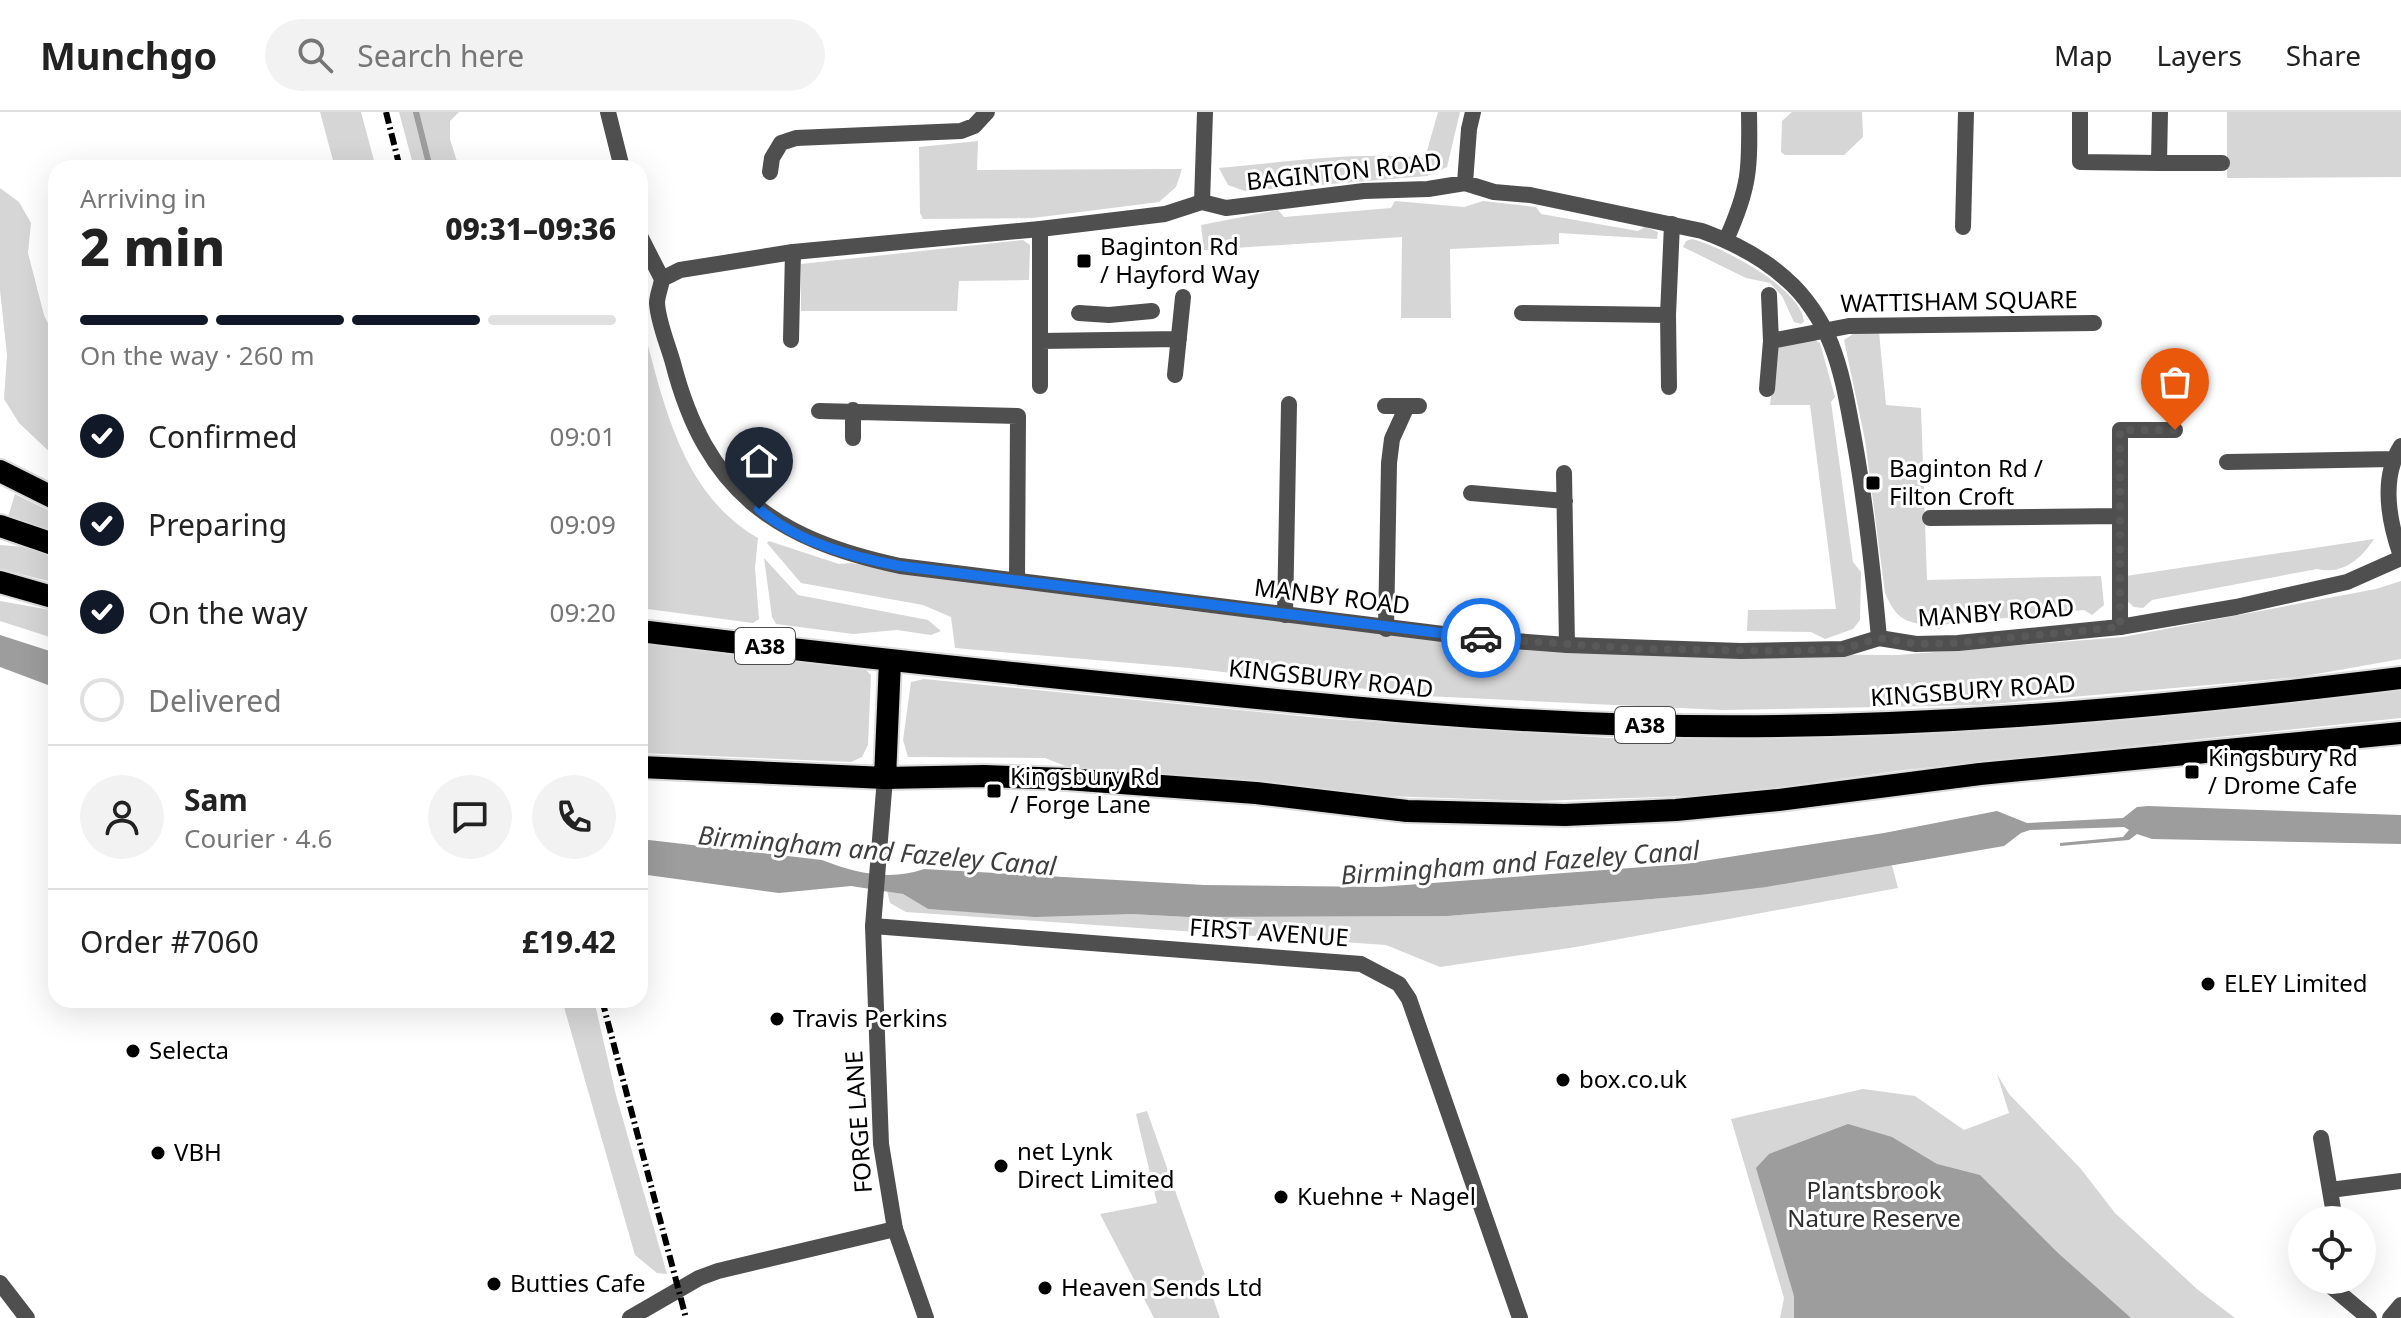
<!DOCTYPE html>
<html lang="en">
<head>
<meta charset="utf-8">
<style>
  :root { --surface:#fff; --page:#f2f2f2; --text:#222; --muted:#767676; --line:#e0e0e0; --accent:#111827 }
  body { margin:0; font-family:"Noto Sans",sans-serif; background:var(--page); color:var(--text); height:100vh; display:flex; flex-direction:column; font-size:30px; white-space:nowrap }
  * { box-sizing:border-box; margin:0 }
  p { font-size:26px; color:var(--muted) }
  .icon { flex:none; width:44px; height:44px; fill:none; stroke:currentColor; stroke-width:2; stroke-linecap:round; stroke-linejoin:round }
  .map { position:relative; flex:1; overflow:hidden }
  .side { position:absolute; left:48px; top:48px; width:600px; height:848px; display:flex; flex-direction:column; background:var(--surface); border-radius:24px; box-shadow:0 8px 32px #0002 }
  .side>* { flex:none }
  .tools { position:absolute; left:2288px; top:1094px; display:grid; gap:16px }
  .tools a { display:grid; place-items:center; width:88px; height:88px; border-radius:50%; background:var(--surface); box-shadow:0 8px 32px #0002; font-size:40px }
  .pin { position:absolute; display:grid; place-items:center; width:68px; height:68px; color:#fff; margin:-82px -34px; border-radius:50% 50% 50% 0; rotate:-45deg; box-shadow:0 0 8px #0007 }
  .pin .icon { rotate:45deg }
  .courier { position:absolute; display:grid; place-items:center; width:80px; height:80px; margin:-40px; border:6px solid #1a73e8; border-radius:50%; background:#fff; color:#222; box-shadow:0 2px 10px #0007 }
  .headline em { font-style:normal; font-weight:800 }
  .headline div { display:flex; flex-direction:column-reverse }
  .headline { display:flex; align-items:center; justify-content:space-between; height:136px; padding:0 32px }
  h1 { font-size:52px; font-weight:800; line-height:60px }
  .bar { display:grid; grid-template-columns:repeat(4,1fr); gap:12px 8px; align-content:center; height:96px; padding:0 32px }
  .bar i { height:10px; border-radius:6px; background:var(--line) }
  .bar .selected { background:var(--accent) }
  .bar p { grid-column:span 4 }
  .line { display:flex; align-items:center; gap:20px; padding:0 32px; border-top:2px solid var(--line) }
  .line div { flex:1 }
  .round { display:grid; place-items:center; flex:none; width:84px; height:84px; border-radius:42px; background:var(--page) }
  ol { padding:0 32px; list-style:none }
  li { display:flex; align-items:center; gap:24px; height:88px }
  li p { margin-inline-start:auto }
  li .icon { padding:8px; border-radius:50%; background:var(--accent); color:#fff; stroke-width:4 }
  li:last-child { color:var(--muted) }
  li i { width:44px; height:44px; border:4px solid var(--line); border-radius:50% }
  header { display:flex; align-items:center; gap:48px; box-sizing:border-box; height:112px; padding:0 40px; background:var(--surface); border-bottom:2px solid var(--line) }
  header strong { font-size:38px }
  nav { display:flex; gap:44px; margin-inline-start:auto; font-size:28px }
  .search { width:560px; height:72px; background:var(--page); display:flex; align-items:center; gap:20px; box-sizing:border-box; padding:0 28px; border-radius:44px; color:var(--muted); font-size:30px }
  .map>svg:first-child { display:block }
  .green { fill:#d6d6d6 }
  .water { fill:#9d9d9d }
  .lines { fill:none; stroke-linecap:round; stroke-linejoin:round }
  .stream { stroke:#9d9d9d; stroke-width:6 }
  .trunk-casing { stroke:#dbdbdb; stroke-width:26 }
  .minor { stroke:#4f4f4f; stroke-width:16 }
  .tertiary { stroke:#4f4f4f; stroke-width:16 }
  .trunk { stroke:#000; stroke-width:22 }
  .rail { stroke:#000; stroke-width:6; stroke-dasharray:12 4 2 4; stroke-linecap:butt }
  .done { stroke:#595959; stroke-width:8; stroke-dasharray:0 14.4 }
  .route { stroke:#1a73e8; stroke-width:10 }
  .poi-dot { fill:#000; stroke:#fff; stroke-width:3 }
  .labels { text-anchor:middle; stroke-width:6; stroke-linejoin:round; paint-order:stroke }
  .shield { fill:#fff; stroke:#4c4c4c; stroke-width:2 }
  .shield-label { font-size:22px; font-weight:bold; fill:#000 }
  .street-label { font-size:24px; fill:#000; stroke:#fff }
  .poi-label { font-size:24px; fill:#000; stroke:#fff; text-anchor:start }
  .park-label { font-size:24px; fill:#2d2d2d; stroke:#fff }
  .water-label { font-size:26px; font-style:italic; fill:#3e3e3e; stroke:#fff }
</style>
</head>
<body>
<header>
<strong>Munchgo</strong>
<div class="search"><svg class="icon" aria-label="search" viewBox="0 0 24 24"><circle cx="10" cy="10" r="6"/><path d="M15 15l6 6"/></svg>Search here</div>
<nav><a>Map</a><a>Layers</a><a>Share</a></nav>
</header>
<div class="map">
<svg width="2401" height="1206" viewBox="0 0 2401 1206">
  <rect width="100%" height="100%" fill="#fff"/>
  <path class="green" d="M320 0H361L376 56H335Z
    M399 0H459L450 9V27L459 56H414Z
    M1438 0H1460L1447 55 1427 64 1245 79 1228 73 1219 56C1287 50 1357 39 1425 46Z
    M1792 0H1862L1863 25 1844 43H1785L1781 40 1782 9Z
    M2227 0H2401V65L2227 66Z
    M978 29 977 58 1182 57 1176 75 1159 90 1033 106 923 107 920 101 919 35Z
    M0 76 19 90 31 111 28 141 44 203 56 228V346L19 311 4 287 7 243 0 178Z
    M1395 89 1464 95 1483 89 1536 95 1541 102 1638 119 1645 115 1658 120 1657 127 1559 121V132L1450 137 1451 206H1401L1402 125 1204 138 1201 113 1278 98 1284 105 1391 96Z
    M1692 127C1721 134 1803 177 1804 210L1801 212 1794 210 1782 184 1770 171 1746 166 1683 135 1686 129Z
    M1023 128 1030 133 1029 168 959 169 957 199H801V152Z
    M640 203C662 284 679 381 758 426L755 456 759 507 753 511 640 496Z
    M1859 218 1879 220 1886 293 1921 296 1927 468 2101 464 2104 493 2092 503 2084 498 1947 512 1939 517C1907 508 1899 513 1885 481L1865 328 1844 228Z
    M1810 225 1820 231 1835 285 1831 290 1853 450 1861 460 1860 508 1853 517 1825 527 1811 520 1747 519 1748 498 1836 497 1810 293H1770L1778 232Z
    M15 382 56 402V421L8 405Z
    M2374 427C2361 447 2343 463 2317 457L2152 488 2143 496 2134 495 2127 489 2126 464Z
    M769 429 839 452 851 451 1166 496 1583 541 1898 543 2123 525 2376 477 2401 469V547L2300 565 1981 593 1722 598 1425 584 1189 556 955 536 951 505 923 493 801 471 767 431Z
    M0 433 26 435 56 443V471L0 457Z
    M764 446 798 483 928 508 941 519 931 523 897 518 853 522 776 512 772 505Z
    M0 489 56 499V527L0 509Z
    M640 528 865 557 871 563 868 633 862 645 851 650 640 641Z
    M924 567 1331 607 1625 627 2082 609 2401 573V606L1905 658 1723 683 1536 689 1385 684 1253 670 1073 657 1045 646 908 645 903 628 911 570Z
    M1892 753 1898 776 1576 835 1440 855 1386 833 906 800 890 791 887 779 903 782 928 797 992 801 1131 802 1188 805 1448 804 1700 783Z
    M562 888H594L616 983 667 1162 657 1161 635 1143Z
    M1997 962 2009 982 2081 1057 2115 1101 2197 1177 2235 1206H1780L1784 1186 1731 1007 1863 977 1915 984 1964 1018 2009 1001Z
    M1147 999 1220 1206H1154L1100 1102 1157 1091 1136 1002Z"/>
  <path class="water" d="M0 523 56 541V576L0 555Z
    M2148 694 2401 703V732L2152 727 2137 722 2129 728 2060 734V731L2123 725 2129 718 2124 715 2030 718 2021 721 2004 734 1766 775 1700 783 1448 804 1188 805 1131 802 1035 805 928 797 903 782 851 774 779 781 640 762V727L822 748C855 761 890 769 924 757L1204 773 1379 775 1684 752 1884 721 1997 699 2027 711 2123 706 2137 695Z
    M1848 1012 1892 1025 1937 1052 1980 1063 2058 1141 2131 1206H1794V1184L1756 1056 1769 1042Z"/>
  <g class="lines">
    <path class="stream" d="M416 0 430 56"/>
    <defs>
      <path id="trunk" d="M0 359 56 387
        M0 414 56 433
        M0 470 56 486
        M640 519C819 541 999 560 1179 578 1332 594 1485 609 1639 613 1894 620 2149 597 2401 566
        M640 655 885 666 984 664 1067 667 1256 681 1407 699 1565 703 1676 698 1778 688 1980 662 2401 621
        M885 666 890 549"/>
    </defs>
    <use href="#trunk" class="trunk-casing"/>
    <path class="minor" d="M2080 0V50L2159 51 2160 0
      M2159 51H2222
      M770 60 772 46 781 31 796 26 961 19 974 14 987 0
      M1202 90 1205 0
      M1963 115 1966 0
      M1726 128C1750 75 1750 56 1749 0
      M1079 201 1109 203 1152 199
      M1522 201 1668 203
      M791 228 793 140
      M1040 229 1179 227
      M1771 229 1849 214 2094 211
      M1175 263 1183 185
      M1040 274V117
      M1669 275 1668 203 1672 112
      M1767 277 1771 229 1769 183
      M1385 294H1419
      M819 299 1018 304 1017 468
      M853 326V298
      M2401 334C2380 367 2389 410 2401 444
      M2227 350 2393 347
      M1564 361 1567 533
      M1471 381 1565 389
      M1930 406 2120 404
      M1285 503 1289 292
      M2120 515V318H2175
      M1386 517 1389 351 1392 327 1407 294
      M873 814 1361 852 1399 872 1409 887 1520 1206
      M2321 1026 2335 1108
      M2330 1078 2401 1069
      M895 1117 926 1206
      M2332 1175 2369 1206
      M2390 1206 2401 1193"/>
    <path class="tertiary" d="M608 0 622 56
      M1465 71 1469 17 1473 0
      M640 124 662 167
      M662 167C661 175 657 184 657 191 658 210 668 233 673 251 706 379 774 427 900 454L1475 526 1567 533 1741 539 1843 537 1879 526 1916 532 1958 531 2120 515 2236 495 2347 470 2401 446
      M662 167 680 158 793 140 1040 117 1165 102 1202 90 1226 96 1364 79 1428 77 1465 71 1494 80 1530 83 1702 119C1732 130 1762 145 1786 167 1805 183 1822 209 1831 232 1843 262 1848 295 1854 327 1866 393 1873 459 1879 526
      M0 1171 27 1206
      M630 1206 699 1166 718 1159 895 1117 881 1032 873 814 885 666"/>
    <use href="#trunk" class="trunk"/>
    <path class="rail" d="M386 0 400 56
      M602 888 686 1206"/>
  </g>
  <g class="lines">
    <path class="done" d="M1481 526 1638 537 1787 539 1843 537 1879 526 1916 532 1958 531 2120 515V318H2175"/>
    <path class="route" d="M759 397C797 430 852 445 900 454L1481 526"/>
  </g>
  <g class="poi-dot">
    <rect x="1076" y="141" width="16" height="16" rx="4"/>
    <rect x="1865" y="363" width="16" height="16" rx="4"/>
    <rect x="2184" y="652" width="16" height="16" rx="4"/>
    <rect x="986" y="671" width="16" height="16" rx="4"/>
    <circle cx="2208" cy="872" r="8"/>
    <circle cx="777" cy="907" r="8"/>
    <circle cx="133" cy="939" r="8"/>
    <circle cx="1563" cy="968" r="8"/>
    <circle cx="158" cy="1041" r="8"/>
    <circle cx="1001" cy="1054" r="8"/>
    <circle cx="1281" cy="1085" r="8"/>
    <circle cx="494" cy="1172" r="8"/>
    <circle cx="1045" cy="1176" r="8"/>
  </g>
  <g class="labels">
    <g class="shield">
      <rect x="735" y="516" width="60" height="36" rx="6"/>
      <rect x="1615" y="595" width="60" height="36" rx="6"/>
    </g>
    <g class="shield-label">
      <text x="765" y="542">A38</text>
      <text x="1645" y="621">A38</text>
    </g>
    <g class="street-label">
      <text transform="translate(1344 60) rotate(-6)" y="8">BAGINTON ROAD</text>
      <text transform="translate(1959 190) rotate(-1)" y="8">WATTISHAM SQUARE</text>
      <text transform="translate(1332 485) rotate(7)" y="8">MANBY ROAD</text>
      <text transform="translate(1996 501) rotate(-4)" y="8">MANBY ROAD</text>
      <text transform="translate(1331 567) rotate(6)" y="8">KINGSBURY ROAD</text>
      <text transform="translate(1973 579) rotate(-4)" y="8">KINGSBURY ROAD</text>
      <text transform="translate(1269 821) rotate(4)" y="8">FIRST AVENUE</text>
      <text transform="translate(859 1010) rotate(-94)" y="8">FORGE LANE</text>
    </g>
    <g class="poi-label">
      <text x="1100" y="143">Baginton Rd<tspan x="1100" dy="28">/ Hayford Way</tspan></text>
      <text x="1889" y="365">Baginton Rd /<tspan x="1889" dy="28">Filton Croft</tspan></text>
      <text x="2208" y="654">Kingsbury Rd<tspan x="2208" dy="28">/ Drome Cafe</tspan></text>
      <text x="1010" y="673">Kingsbury Rd<tspan x="1010" dy="28">/ Forge Lane</tspan></text>
      <text x="2224" y="880">ELEY Limited</text>
      <text x="793" y="915">Travis Perkins</text>
      <text x="149" y="947">Selecta</text>
      <text x="1579" y="976">box.co.uk</text>
      <text x="1017" y="1048">net Lynk<tspan x="1017" dy="28">Direct Limited</tspan></text>
      <text x="174" y="1049">VBH</text>
      <text x="1297" y="1093">Kuehne + Nagel</text>
      <text x="510" y="1180">Butties Cafe</text>
      <text x="1061" y="1184">Heaven Sends Ltd</text>
    </g>
    <g class="park-label">
      <text x="1874" y="1087">Plantsbrook<tspan x="1874" dy="28">Nature Reserve</tspan></text>
    </g>
    <g class="water-label">
      <text transform="translate(877 739) rotate(5)" y="9">Birmingham and Fazeley Canal</text>
      <text transform="translate(1520 751) rotate(-4)" y="9">Birmingham and Fazeley Canal</text>
    </g>
  </g>
</svg>
<div class="tools">
<a><svg class="icon" aria-label="locate" viewBox="0 0 24 24"><circle cx="12" cy="12" r="6"/><path d="M12 2v4M12 18v4M2 12h4M18 12h4"/></svg></a>
</div>
<div class="pin" style="left:2175px;top:318px;background:#ea580c"><svg class="icon" aria-label="bag" viewBox="0 0 24 24"><path d="M5 8h14l-1 12H6zM9 8a3 3 0 0 1 6 0"/></svg></div>
<div class="pin" style="left:759px;top:397px;background:#1f2937"><svg class="icon" aria-label="home" viewBox="0 0 24 24"><path d="M3 11l9-7 9 7M6 9v11h12V9"/></svg></div>
<div class="courier" style="left:1481px;top:526px"><svg class="icon" aria-label="car" viewBox="0 0 24 24"><path d="M5 17H2v-5l4-1 3-4h7l3 4 3 1v5h-3M9 17h6M6 11h13"/><circle cx="7" cy="17" r="2"/><circle cx="17" cy="17" r="2"/></svg></div>
<section class="side">
<div class="headline"><div><h1>2 min</h1><p>Arriving in</p></div><em>09:31–09:36</em></div>
<div class="bar"><i class="selected"></i><i class="selected"></i><i class="selected"></i><i></i><p>On the way · 260 m</p></div>
<ol>
<li><svg class="icon" aria-label="check" viewBox="0 0 24 24"><path d="M5 12l5 5 9-10"/></svg>Confirmed<p>09:01</p></li>
<li><svg class="icon" aria-label="check" viewBox="0 0 24 24"><path d="M5 12l5 5 9-10"/></svg>Preparing<p>09:09</p></li>
<li><svg class="icon" aria-label="check" viewBox="0 0 24 24"><path d="M5 12l5 5 9-10"/></svg>On the way<p>09:20</p></li>
<li><i></i>Delivered</li>
</ol>
<div class="line" style="height:144px"><a class="round"><svg class="icon" aria-label="person" viewBox="0 0 24 24"><circle cx="12" cy="8" r="4"/><path d="M4 21q1-7 8-7t8 7"/></svg></a><div><b>Sam</b><p>Courier · 4.6</p></div><a class="round"><svg class="icon" aria-label="chat" viewBox="0 0 24 24"><path d="M4 5h16v11H9l-5 4z"/></svg></a><a class="round"><svg class="icon" aria-label="phone" viewBox="0 0 24 24"><path d="M5 4h4l2 5-3 2q2 4 5 5l2-3 5 2v4C11 20 4 13 5 4z"/></svg></a></div>
<div class="line" style="height:104px"><div>Order #7060</div><b>£19.42</b></div>
</section>
</div>
</body>
</html>
